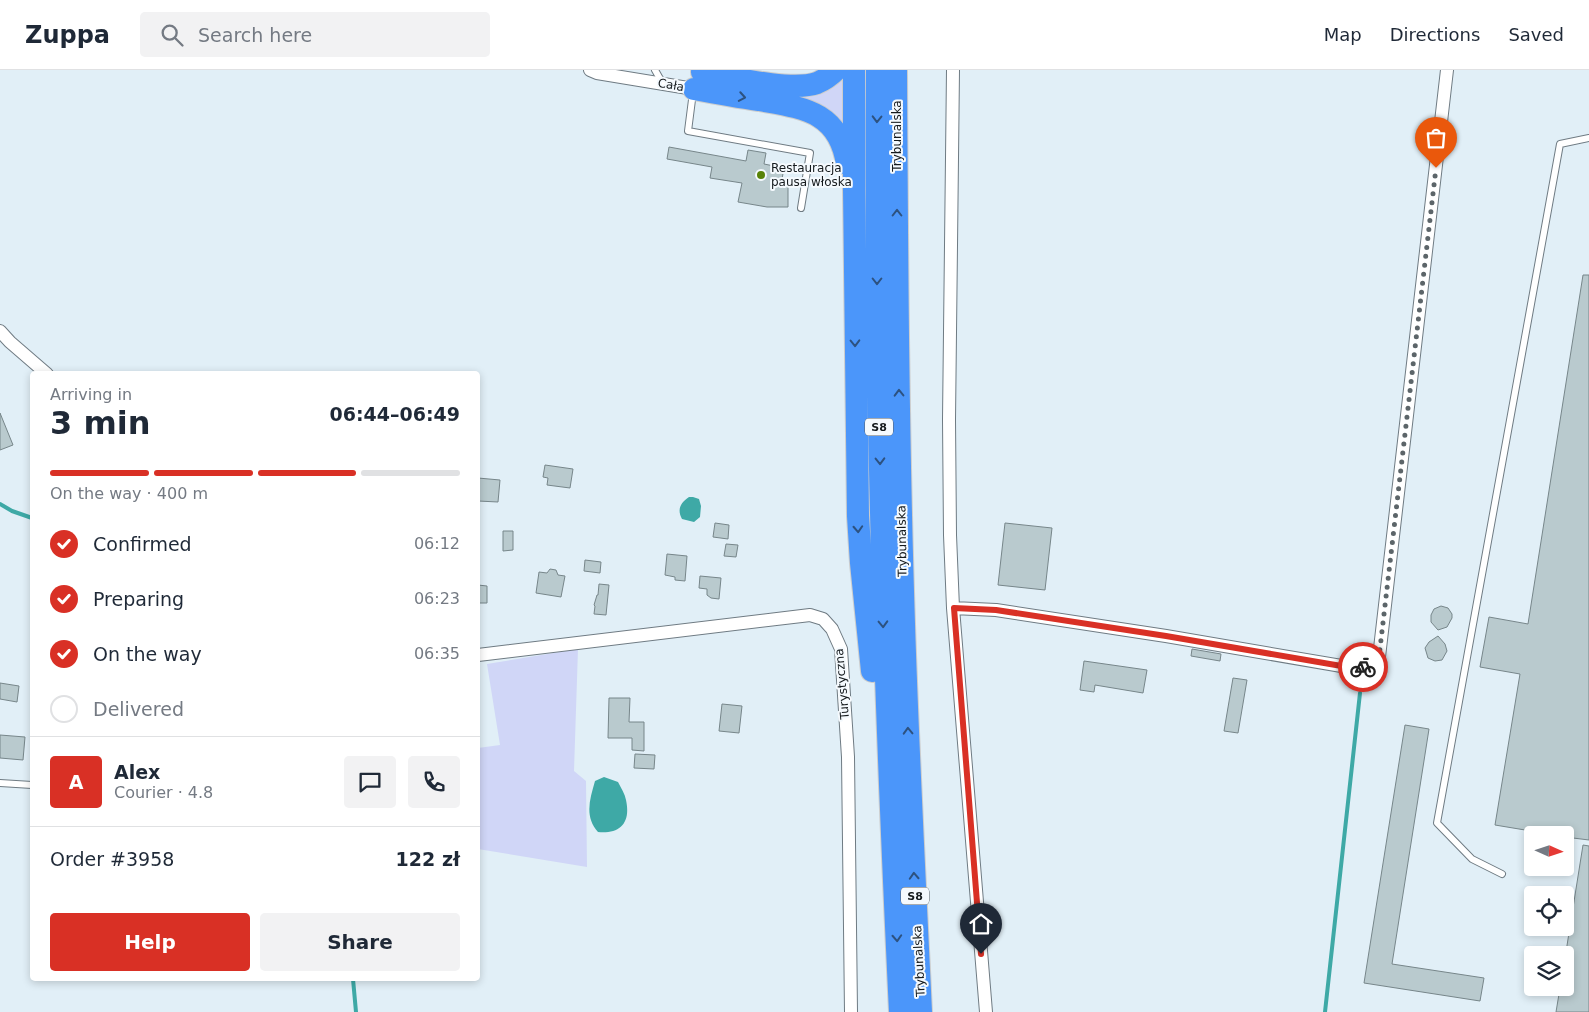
<!DOCTYPE html>
<html lang="en">
<head>
<meta charset="utf-8">
<style>
  :root { --surface:#fff; --page:#f2f2f3; --text:#1f2937; --muted:#747a83; --line:#e0e1e3; --accent:#d93025 }
  body { margin:0; font-family:"DejaVu Sans",sans-serif; background:var(--page); color:var(--text); height:100vh; display:flex; flex-direction:column; font-size:19px; white-space:nowrap }
  * { box-sizing:border-box; margin:0 }
  p { font-size:16px; color:var(--muted) }
  .icon { flex:none; width:28px; height:28px; fill:none; stroke:currentColor; stroke-width:2; stroke-linecap:round; stroke-linejoin:round }
  .map { position:relative; flex:1; overflow:hidden }
  .drawer { position:absolute; left:30px; top:301px; width:450px; height:610px; display:flex; flex-direction:column; background:var(--surface); border-radius:5px; box-shadow:0 2px 8px #0003 }
  .drawer>* { flex:none }
  .needle { width:32px; rotate:93deg }
  .buttons { position:absolute; left:1524px; top:756px; display:grid; gap:10px }
  .buttons a { display:grid; place-items:center; width:50px; height:50px; border-radius:5px; background:var(--surface); box-shadow:0 2px 8px #0003; font-size:25px }
  .pin { position:absolute; display:grid; place-items:center; width:42px; height:42px; color:#fff; margin:-51px -21px; border-radius:50% 50% 50% 0; rotate:-45deg; box-shadow:0 0 5px #0007 }
  .pin .icon { rotate:45deg }
  .courier { position:absolute; display:grid; place-items:center; width:50px; height:50px; margin:-25px; border:4px solid #d93025; border-radius:50%; background:#fff; color:#222; box-shadow:0 1px 6px #0007 }
  .headline em { font-style:normal; font-weight:800 }
  .headline div { display:flex; flex-direction:column-reverse }
  .headline { display:flex; align-items:center; justify-content:space-between; height:85px; padding:0 20px }
  h1 { font-size:32px; font-weight:800; line-height:38px }
  .bar { display:grid; grid-template-columns:repeat(4,1fr); gap:8px 5px; align-content:center; height:60px; padding:0 20px }
  .bar i { height:6px; border-radius:4px; background:var(--line) }
  .bar .active { background:var(--accent) }
  .bar p { grid-column:span 4 }
  .line { display:flex; align-items:center; gap:12px; padding:0 20px; border-top:1px solid var(--line) }
  .line div { flex:1 }
  .round { display:grid; place-items:center; flex:none; width:52px; height:52px; border-radius:5px; background:var(--page) }
  ol { padding:0 20px; list-style:none }
  li { display:flex; align-items:center; gap:15px; height:55px }
  li p { margin-inline-start:auto }
  li .icon { padding:5px; border-radius:50%; background:var(--accent); color:#fff; stroke-width:4 }
  li:last-child { color:var(--muted) }
  li i { width:28px; height:28px; border:2px solid var(--line); border-radius:50% }
  .primary-button { display:flex; gap:10px; margin-top:auto; padding:10px 20px }
  .primary-button a { flex:1; height:58px; border-radius:5px; background:var(--accent); color:#fff; font-size:20px; font-weight:800; line-height:58px; text-align:center }
  .primary-button a+a { background:var(--page); color:var(--text) }
  header { display:flex; align-items:center; gap:30px; box-sizing:border-box; height:70px; padding:0 25px; background:var(--surface); border-bottom:1px solid var(--line) }
  header strong { font-size:24px }
  nav { display:flex; gap:28px; margin-inline-start:auto; font-size:18px }
  .search { width:350px; height:45px; background:var(--page); display:flex; align-items:center; gap:12px; box-sizing:border-box; padding:0 18px; border-radius:5px; color:var(--muted); font-size:19px }
  .map>svg:first-child { display:block }
  .green { fill:#d0d6f7 }
  .water { fill:#3ea9a6 }
  .lines { fill:none; stroke-linecap:round; stroke-linejoin:round }
  .stream { stroke:#3ea9a6; stroke-width:4 }
  .building { fill:#b9cace; stroke:#77868a }
  .lane-casing { stroke:#6f7b83; stroke-width:8 }
  .street-casing { stroke:#6f7b83; stroke-width:14 }
  .highway-casing { stroke:#cccdcd; stroke-width:24 }
  .lane { stroke:#fff; stroke-width:6 }
  .street { stroke:#fff; stroke-width:12 }
  .highway { stroke:#4b96fa; stroke-width:22 }
  .oneway { stroke:#2d5280 }
  .done { stroke:#5c6569; stroke-width:5; stroke-dasharray:0 9 }
  .route { stroke:#d93025; stroke-width:6 }
  .poi-dot { fill:#598308; stroke:#f5fafe; stroke-width:2 }
  .labels { text-anchor:middle; stroke-width:4; stroke-linejoin:round; paint-order:stroke }
  .shield { fill:#f5fafe; stroke:#585d60; stroke-width:1 }
  .shield-label { font-size:11px; font-weight:bold; fill:#151a1d }
  .street-label { font-size:12px; fill:#151a1d; stroke:#f5fafe }
  .poi-label { font-size:12px; fill:#151a1d; stroke:#f5fafe; text-anchor:start }
</style>
</head>
<body>
<header>
<strong>Zuppa</strong>
<div class="search"><svg class="icon" aria-label="search" viewBox="0 0 24 24"><circle cx="10" cy="10" r="6"/><path d="M15 15l6 6"/></svg>Search here</div>
<nav><a>Map</a><a>Directions</a><a>Saved</a></nav>
</header>
<div class="map">
<svg width="1589" height="942" viewBox="0 0 1589 942">
  <rect width="100%" height="100%" fill="#e1eff7"/>
  <path class="green" d="M846 2 845 60 793 25Z
    M578 579 574 701 586 711 587 797 478 779V678L500 675 487 594Z"/>
  <path class="water" d="M689 427H693L699 429 701 436 700 447 694 452 682 449C677 440 680 433 689 427Z
    M604 707 618 712C621 718 625 724 626 730 631 753 620 764 598 762 584 746 590 729 595 711Z"/>
  <g class="lines">
    <path class="stream" d="M0 434 12 441 32 448
      M353 909 356 942
      M1325 942 1360 623"/>
  </g>
  <path class="building" d="M669 77 746 91 748 80 766 83 764 94 784 98 782 109H787V115L788 114V137H767L738 132 742 113 710 108 712 97 667 89Z
    M1583 205H1589V770L1565 767V765H1555L1495 755 1520 604 1480 597 1489 547 1528 554Z
    M0 343 13 375 0 380Z
    M545 395 573 399 570 418 547 415 548 408 543 407Z
    M478 408 500 410 498 432 478 431Z
    M715 453 729 455 728 469 713 467Z
    M1005 453 1052 458 1045 520 998 515Z
    M503 461H513V480L503 481Z
    M726 474 738 475 736 487 724 486Z
    M667 484 687 486 685 511 675 510V507L665 505Z
    M585 490 601 492 600 503 584 501Z
    M550 499 556 500 558 505 565 506 561 527 536 523 539 502 547 503Z
    M700 506 721 508 719 529 711 528 707 525V519L699 518Z
    M599 514 609 515 606 545 594 544 595 536 594 535 597 525H598Z
    M478 515 487 516V533H478Z
    M1441 536 1448 538 1452 544V548L1447 557 1438 560 1431 552V545L1434 539Z
    M1438 566 1445 574 1447 581 1442 590 1435 591 1428 588 1425 578 1429 572Z
    M1192 579 1221 584 1220 591 1191 586Z
    M1084 591 1147 600 1143 623 1095 615 1094 622 1080 620Z
    M1233 608 1247 610 1238 663 1224 661Z
    M0 613 19 616 17 632 0 629Z
    M609 628H630L629 652H644V681L632 680V668H608Z
    M722 634 742 636 739 663 719 661Z
    M1405 655 1429 659 1392 894 1484 908 1480 931 1364 913Z
    M0 665 25 667 23 690 0 688Z
    M635 684 655 685 654 699 634 698Z
    M1583 775 1589 776V942H1556L1560 918H1565V888Z"/>
  <g class="lines">
    <defs>
      <path id="lane" d="M655 0 663 14
        M693 22 688 61 810 83 801 138
        M0 713 32 715
        M1502 804 1472 789 1437 753 1560 74 1589 68"/>
      <path id="street" d="M590 0 597 3 694 19
        M953 0 949 350 950 465 953 538 986 942
        M0 261 10 272 47 304
        M953 538 996 540 1166 566 1359 599 1373 594 1379 587 1447 0
        M478 585 810 545 823 549 832 559 841 579 848 687 851 942"/>
      <path id="highway" d="M854 0V119L858 446 861 493 872 601
        M877 0C874 314 885 628 900 942
        M896 0C897 185 898 369 904 554 908 683 915 813 921 942
        M702 2C730 7 791 22 817 13 824 10 830 6 836 0
        M694 19C715 23 737 27 759 30 803 38 839 41 847 94"/>
    </defs>
    <use href="#lane" class="lane-casing"/>
    <use href="#street" class="street-casing"/>
    <use href="#highway" class="highway-casing"/>
    <use href="#lane" class="lane"/>
    <use href="#street" class="street"/>
    <use href="#highway" class="highway"/>
  </g>
  <defs><path id="oneway-chevron" d="M-2-3.5L2.5 0L-2 3.5" fill="none" stroke-width="1.6" stroke-linecap="round" stroke-linejoin="round" transform="scale(1.25)"/></defs>
  <g class="oneway">
    <use href="#oneway-chevron" transform="translate(742 27) rotate(10)"/>
    <use href="#oneway-chevron" transform="translate(877 49) rotate(91)"/>
    <use href="#oneway-chevron" transform="translate(897 143) rotate(-90)"/>
    <use href="#oneway-chevron" transform="translate(877 211) rotate(90)"/>
    <use href="#oneway-chevron" transform="translate(855 273) rotate(89)"/>
    <use href="#oneway-chevron" transform="translate(899 323) rotate(-91)"/>
    <use href="#oneway-chevron" transform="translate(880 391) rotate(89)"/>
    <use href="#oneway-chevron" transform="translate(858 459) rotate(87)"/>
    <use href="#oneway-chevron" transform="translate(883 554) rotate(88)"/>
    <use href="#oneway-chevron" transform="translate(908 661) rotate(-92)"/>
    <use href="#oneway-chevron" transform="translate(914 806) rotate(-93)"/>
    <use href="#oneway-chevron" transform="translate(897 868) rotate(87)"/>
  </g>
  <g class="lines">
    <path class="done" d="M1363 597 1373 594 1379 587 1436 98"/>
    <path class="route" d="M981 884 954 538 996 540 1166 566 1359 599 1363 597"/>
  </g>
  <circle class="poi-dot" cx="761" cy="105" r="5"/>
  <g class="labels">
    <g class="shield">
      <rect x="865" y="348.5" width="28" height="17" rx="4"/>
      <rect x="901" y="817.5" width="28" height="17" rx="4"/>
    </g>
    <g class="shield-label">
      <text x="879" y="361">S8</text>
      <text x="915" y="830">S8</text>
    </g>
    <g class="street-label">
      <text transform="translate(671 15) rotate(10)" y="4">Cała</text>
      <text transform="translate(897 66) rotate(-90)" y="4">Trybunalska</text>
      <text transform="translate(902 471) rotate(-91)" y="4">Trybunalska</text>
      <text transform="translate(842 614) rotate(-95)" y="4">Turystyczna</text>
      <text transform="translate(919 891) rotate(-93)" y="4">Trybunalska</text>
    </g>
    <g class="poi-label">
      <text x="771" y="102">Restauracja<tspan x="771" dy="14">pausa włoska</tspan></text>
    </g>
  </g>
</svg>
<div class="buttons">
<a><svg class="needle" viewBox="-14 -14 28 28"><path d="M0-13l5 13h-10z" fill="#e53935"/><path d="M0 13l5-13h-10z" fill="#747a83"/></svg></a>
<a><svg class="icon" aria-label="locate" viewBox="0 0 24 24"><circle cx="12" cy="12" r="6"/><path d="M12 2v4M12 18v4M2 12h4M18 12h4"/></svg></a>
<a><svg class="icon" aria-label="layers" viewBox="0 0 24 24"><path d="M12 4l9 5-9 5-9-5zM3 14l9 5 9-5"/></svg></a>
</div>
<div class="pin" style="left:1436px;top:98px;background:#ea580c"><svg class="icon" aria-label="bag" viewBox="0 0 24 24"><path d="M5 8h14l-1 12H6zM9 8a3 3 0 0 1 6 0"/></svg></div>
<div class="pin" style="left:981px;top:884px;background:#1f2937"><svg class="icon" aria-label="home" viewBox="0 0 24 24"><path d="M3 11l9-7 9 7M6 9v11h12V9"/></svg></div>
<div class="courier" style="left:1363px;top:597px"><svg class="icon" aria-label="bike" viewBox="0 0 24 24"><circle cx="6" cy="16" r="4"/><circle cx="18" cy="16" r="4"/><path d="M6 16l4-8h5l3 8M10 8l3 8H6M13 5h3"/></svg></div>
<section class="drawer">
<div class="headline"><div><h1>3 min</h1><p>Arriving in</p></div><em>06:44–06:49</em></div>
<div class="bar"><i class="active"></i><i class="active"></i><i class="active"></i><i></i><p>On the way · 400 m</p></div>
<ol>
<li><svg class="icon" aria-label="check" viewBox="0 0 24 24"><path d="M5 12l5 5 9-10"/></svg>Confirmed<p>06:12</p></li>
<li><svg class="icon" aria-label="check" viewBox="0 0 24 24"><path d="M5 12l5 5 9-10"/></svg>Preparing<p>06:23</p></li>
<li><svg class="icon" aria-label="check" viewBox="0 0 24 24"><path d="M5 12l5 5 9-10"/></svg>On the way<p>06:35</p></li>
<li><i></i>Delivered</li>
</ol>
<div class="line" style="height:90px"><b class="round" style="background:var(--accent);color:#fff">A</b><div><b>Alex</b><p>Courier · 4.8</p></div><a class="round"><svg class="icon" aria-label="chat" viewBox="0 0 24 24"><path d="M4 5h16v11H9l-5 4z"/></svg></a><a class="round"><svg class="icon" aria-label="phone" viewBox="0 0 24 24"><path d="M5 4h4l2 5-3 2q2 4 5 5l2-3 5 2v4C11 20 4 13 5 4z"/></svg></a></div>
<div class="line" style="height:65px"><div>Order #3958</div><b>122 zł</b></div>
<div class="primary-button"><a>Help</a><a>Share</a></div>
</section>
</div>
</body>
</html>
